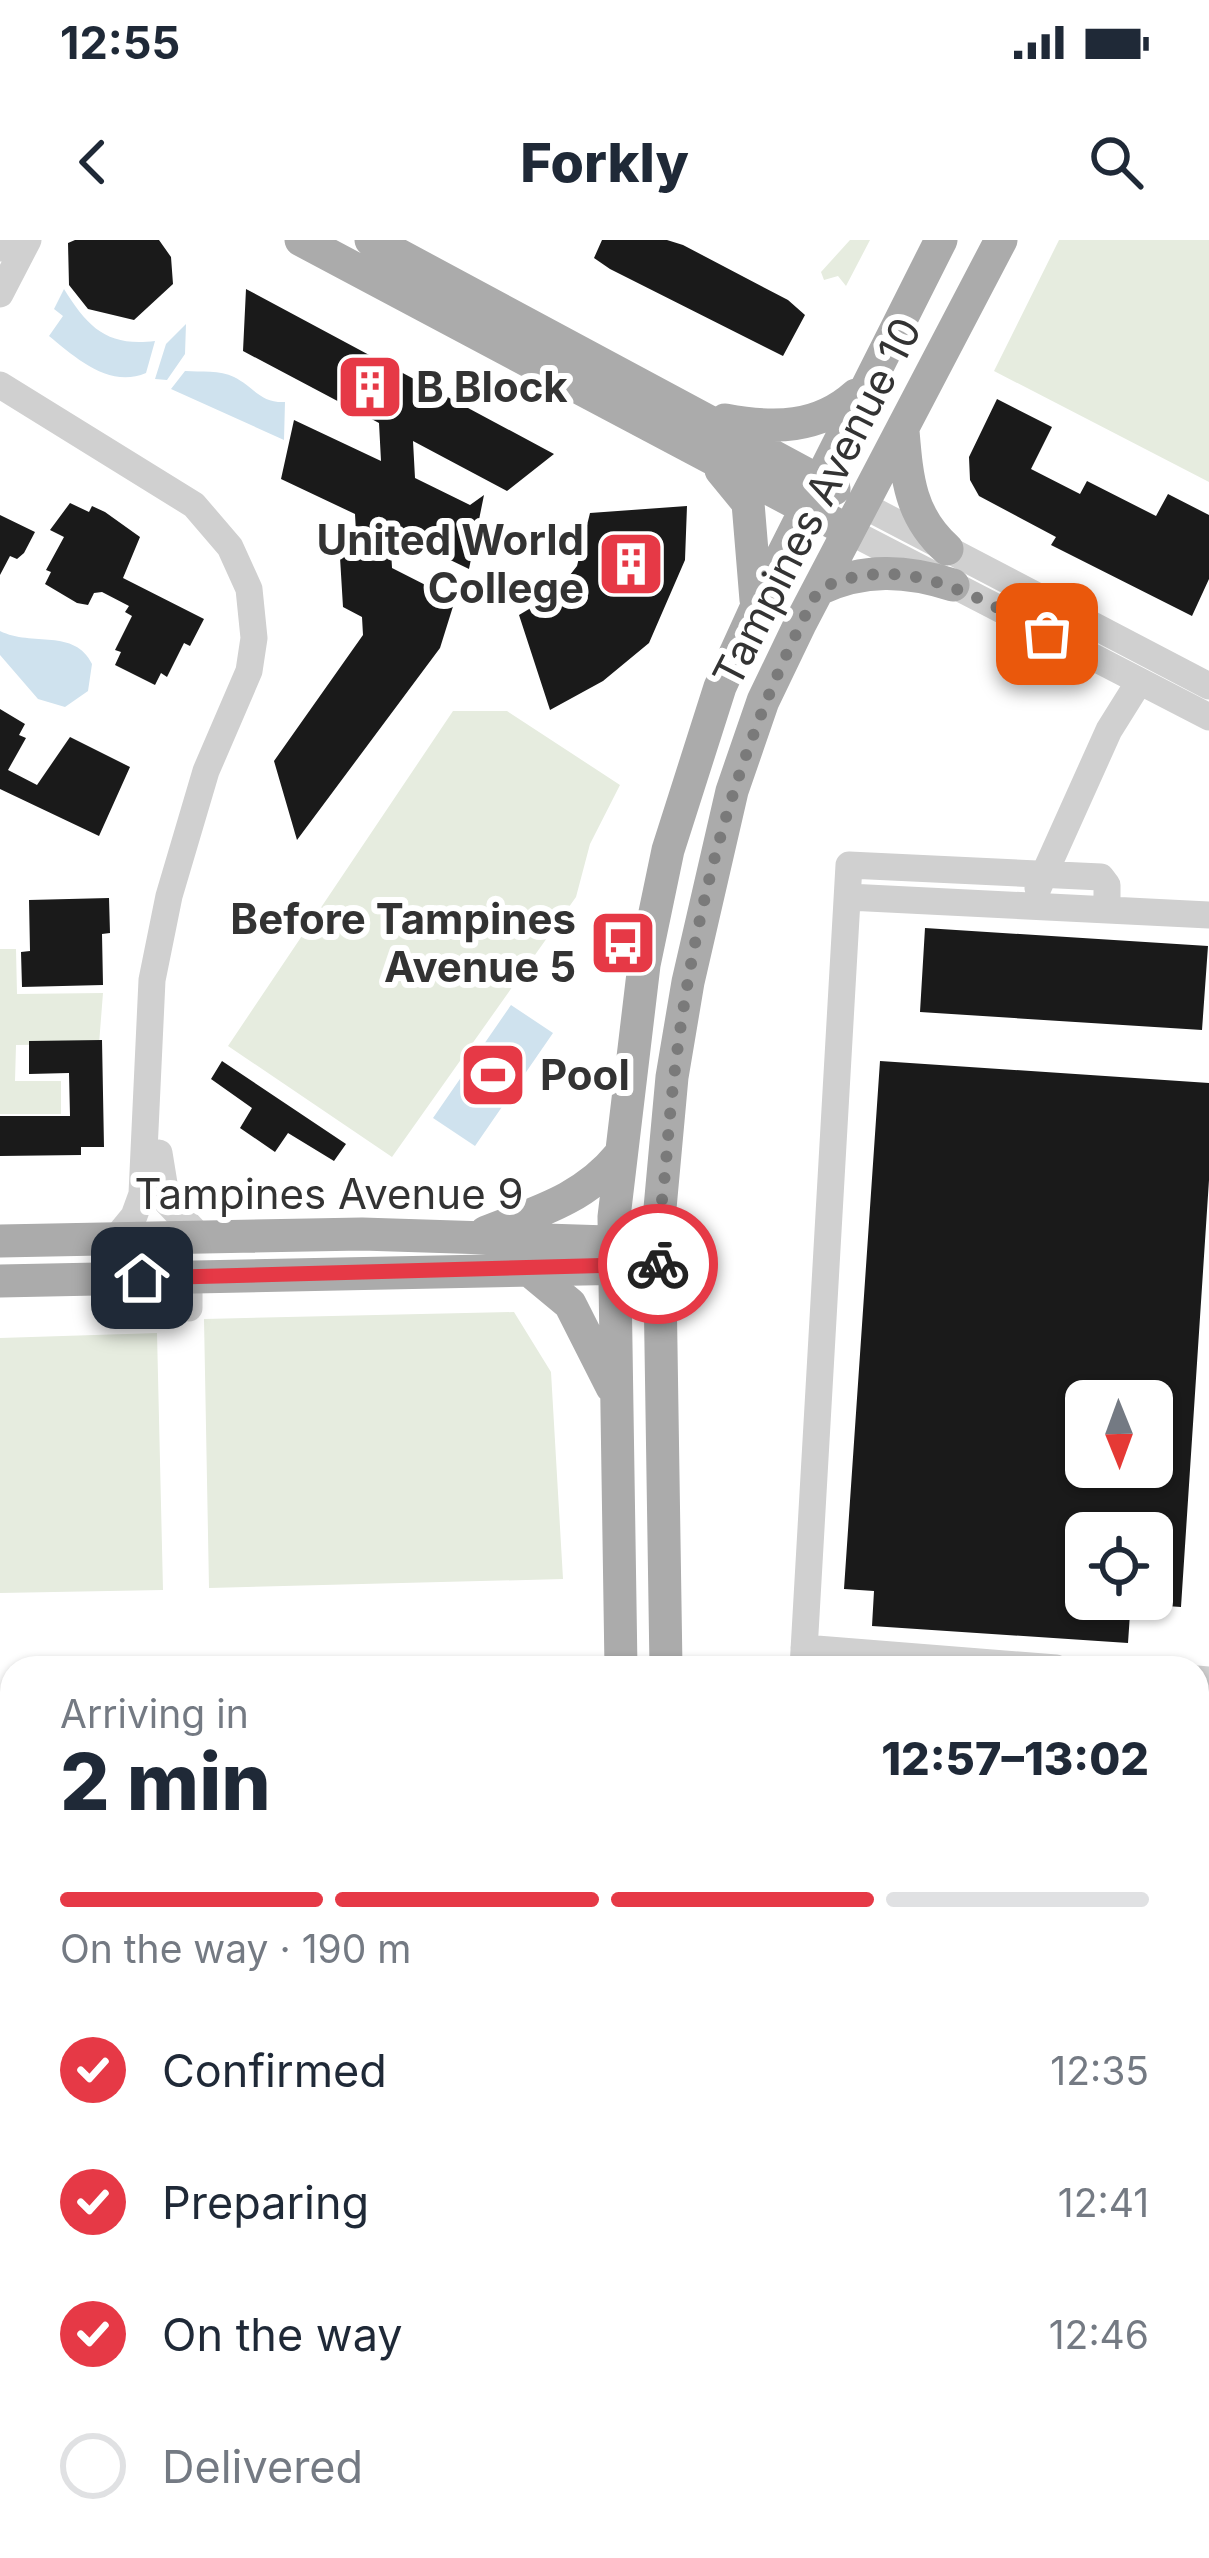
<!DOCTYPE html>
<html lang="en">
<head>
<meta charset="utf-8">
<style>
  :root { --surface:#fff; --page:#f6f6f7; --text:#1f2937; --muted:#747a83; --line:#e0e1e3; --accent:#e63946 }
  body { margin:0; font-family:Inter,sans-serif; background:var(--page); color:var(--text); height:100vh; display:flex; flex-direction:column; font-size:45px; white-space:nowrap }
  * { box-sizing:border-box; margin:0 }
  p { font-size:39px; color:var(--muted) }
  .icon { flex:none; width:66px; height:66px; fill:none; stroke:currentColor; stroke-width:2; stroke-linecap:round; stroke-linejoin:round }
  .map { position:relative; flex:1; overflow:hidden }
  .drawer { position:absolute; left:0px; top:1416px; width:1209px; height:903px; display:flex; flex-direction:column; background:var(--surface); border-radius:36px 36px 0 0; box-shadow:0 3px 9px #0004 }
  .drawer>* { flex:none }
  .needle { width:78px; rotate:179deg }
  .controls { position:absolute; left:1065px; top:1140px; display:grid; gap:24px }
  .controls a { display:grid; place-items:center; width:108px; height:108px; border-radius:18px; background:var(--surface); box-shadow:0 3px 9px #0004; font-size:60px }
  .pin { position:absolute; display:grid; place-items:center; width:102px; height:102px; color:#fff; margin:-51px; border-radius:24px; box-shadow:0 6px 18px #0006 }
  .courier { position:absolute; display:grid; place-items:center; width:120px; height:120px; margin:-60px; border:9px solid #e63946; border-radius:50%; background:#fff; color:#222; box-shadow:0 3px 15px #0007 }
  .summary em { font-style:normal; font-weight:800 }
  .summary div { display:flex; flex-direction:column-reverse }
  .summary { display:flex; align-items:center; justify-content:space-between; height:204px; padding:0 60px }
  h1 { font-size:78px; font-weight:800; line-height:90px }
  .bar { display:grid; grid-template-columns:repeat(4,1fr); gap:18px 12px; align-content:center; height:144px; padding:0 60px }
  .bar i { height:15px; border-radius:9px; background:var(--line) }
  .bar .on { background:var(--accent) }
  .bar p { grid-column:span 4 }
  ol { padding:0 60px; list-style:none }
  li { display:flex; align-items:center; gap:36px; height:132px }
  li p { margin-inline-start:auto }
  li .icon { padding:12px; border-radius:50%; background:var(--accent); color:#fff; stroke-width:4 }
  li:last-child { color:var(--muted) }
  li i { width:66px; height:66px; border:6px solid var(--line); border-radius:50% }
  .status { display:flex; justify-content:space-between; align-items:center; height:84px; padding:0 60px; background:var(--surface); direction:ltr }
  .status svg { height:33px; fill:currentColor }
  header { display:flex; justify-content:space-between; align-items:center; height:156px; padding:0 60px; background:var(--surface); font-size:54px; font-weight:800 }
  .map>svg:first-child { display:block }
  .green { fill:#e6ecdf }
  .water { fill:#cfe2ee }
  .building { fill:#1a1a1a; fill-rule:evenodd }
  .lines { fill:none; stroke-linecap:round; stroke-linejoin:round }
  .minor { stroke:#d0d0d0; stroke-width:27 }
  .major { stroke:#ababab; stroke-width:33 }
  .done { stroke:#7a7a7a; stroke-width:12; stroke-dasharray:0 21.6 }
  .route { stroke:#e63946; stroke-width:15 }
  .labels { text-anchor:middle; stroke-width:12; stroke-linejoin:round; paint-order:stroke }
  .poi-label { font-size:42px; font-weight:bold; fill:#333; stroke:#fff; text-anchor:start }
  .street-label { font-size:42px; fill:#333; stroke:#fff }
</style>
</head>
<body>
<div class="status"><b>12:55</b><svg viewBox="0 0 49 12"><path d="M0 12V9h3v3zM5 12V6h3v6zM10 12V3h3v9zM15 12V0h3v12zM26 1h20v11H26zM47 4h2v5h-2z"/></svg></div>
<header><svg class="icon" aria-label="back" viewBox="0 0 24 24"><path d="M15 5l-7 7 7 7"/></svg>Forkly<svg class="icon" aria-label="search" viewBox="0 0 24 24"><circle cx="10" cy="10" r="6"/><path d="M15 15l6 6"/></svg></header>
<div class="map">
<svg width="1209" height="2318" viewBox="0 0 1209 2318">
  <rect width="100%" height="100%" fill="#fff"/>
  <path class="green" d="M850 0H870L846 46 838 36 824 40 821 32Z
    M1059 0H1209V242L994 131Z
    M453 471H507L620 545 590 604 576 657 392 917 228 806Z
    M0 709H16L17 754 103 753 99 804 16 805 15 841H61V874H0Z
    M514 1072 551 1132 563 1339 209 1348 204 1079Z
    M157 1093 163 1350 0 1353V1098Z
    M1197 1571 1209 1572V2318H754L755 2307H1197Z
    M0 1729H12V2151H0Z
    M0 2210H12V2307H118L116 2318H0Z"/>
  <path class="water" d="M64 49C88 88 108 107 155 101L146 133C109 149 75 117 49 96L63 76 54 69Z
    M186 84 185 114 167 140 155 139 166 104Z
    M185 131C201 132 220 130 234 137 254 147 260 163 285 162L284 200 171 149Z
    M0 391C32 407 75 388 92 424L88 451 65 467 38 459 0 415Z
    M511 765 553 793 475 906 433 878Z"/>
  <path class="building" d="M75 0H159L171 17 173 44 134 80 88 69 69 45 68 3Z
    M602 0H667L683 5 788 60 805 75 783 116 610 29 594 18Z
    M246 49 554 214 507 251 413 201 415 238 470 265 484 255 469 329 390 291 392 328 455 360 440 408 297 600 274 521 363 395 362 377 343 367 339 301 357 310 355 274 281 239 294 180 381 221 379 183 243 111Z
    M997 159 1052 187 1031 229 1080 254 1087 241 1156 276 1168 254 1209 275V339L1192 376 1051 305 1056 297 979 256 970 240 969 217Z
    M70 263 89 272 92 266 105 272 140 297 123 338 204 379 190 406 184 403 167 437 161 433 155 445 115 425 121 412 115 410 132 376 125 372 129 366 102 352 94 353 88 365 77 363 45 344 51 332 46 330 64 297 50 290Z
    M687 266 685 320 649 403 603 441 550 470 519 375 556 353 577 326 590 273Z
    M0 275 35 292 24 313 17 319 10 316 0 335Z
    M0 469 25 484 19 495 26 498 8 530 37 545 70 497 130 527 99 596 0 549Z
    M109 658 110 693 102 694 103 745 22 747 21 712 30 711 29 660Z
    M925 688 1208 706 1202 790 920 772Z
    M102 800 104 907H81V915L0 916V876H70L69 833 29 834V801Z
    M222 821 346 904 334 921 288 893 275 912 240 888 252 868 211 839Z
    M880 821 1209 843V940L1181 1367 1152 1365V1293H1086V1359H1131L1128 1403 872 1386 874 1351 844 1349ZM1086 1161H1152V1227H1086Z"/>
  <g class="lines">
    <path class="minor" d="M0 8 4 0
      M0 54 28 0
      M0 145 194 265 230 307 249 349 254 398 249 431 206 531 169 656 152 740 142 954 134 976 116 998
      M861 264 1209 446
      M847 290 1209 477
      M1038 648 1109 490 1139 442
      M848 657 1209 675
      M159 913 167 962 199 996
      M189 1037V1068
      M804 1408 1056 1428
      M803 1428 849 625 1101 637 1107 645V669
      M1197 1439 1209 1440
      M0 2192H12
      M171 2307V2318
      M149 2318V2307"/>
    <path class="major" d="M301 0 847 290
      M371 0 834 249
      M725 180C774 189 818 189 856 155
      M903 191C907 239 910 276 947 309
      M721 230 748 263 756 360
      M819 349C864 328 906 330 953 345
      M486 992C537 972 584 959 619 916
      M0 1001 362 994 638 1003
      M529 1030 570 1064 612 1147
      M0 1041 632 1028
      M621 1428 614 977 644 725 668 610 720 447 756 368 941 0
      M666 1428 659 979 672 837 688 742 732 551 763 461 800 384 1001 0
      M634 2307V2318
      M685 2307V2318"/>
  </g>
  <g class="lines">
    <path class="done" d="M658 1024C657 990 663 957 666 923 680 725 724 525 819 349 903 310 973 355 1047 394"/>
    <path class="route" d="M142 1038 658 1024"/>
  </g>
  <defs>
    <symbol id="building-square" viewBox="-11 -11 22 22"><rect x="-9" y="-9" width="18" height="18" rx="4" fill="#e63946" stroke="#fff"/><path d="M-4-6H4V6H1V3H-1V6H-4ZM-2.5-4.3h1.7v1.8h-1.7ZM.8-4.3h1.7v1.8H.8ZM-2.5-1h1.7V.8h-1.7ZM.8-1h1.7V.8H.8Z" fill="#fff"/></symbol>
    <symbol id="bus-square" viewBox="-11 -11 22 22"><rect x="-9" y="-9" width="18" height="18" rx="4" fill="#e63946" stroke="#fff"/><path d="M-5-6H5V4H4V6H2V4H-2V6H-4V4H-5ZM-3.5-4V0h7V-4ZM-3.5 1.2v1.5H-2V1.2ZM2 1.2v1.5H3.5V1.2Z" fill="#fff"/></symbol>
    <symbol id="stadium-square" viewBox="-11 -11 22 22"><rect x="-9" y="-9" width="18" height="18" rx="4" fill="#e63946" stroke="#fff"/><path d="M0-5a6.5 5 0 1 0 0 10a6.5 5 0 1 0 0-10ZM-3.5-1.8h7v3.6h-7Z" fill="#fff"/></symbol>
  </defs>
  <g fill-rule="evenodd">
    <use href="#building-square" x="332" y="109" width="76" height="76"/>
    <use href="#building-square" x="593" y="286" width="76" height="76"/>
    <use href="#bus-square" x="585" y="665" width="76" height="76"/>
    <use href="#stadium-square" x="455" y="797" width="76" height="76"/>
  </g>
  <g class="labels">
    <g class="poi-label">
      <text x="416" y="162">B Block</text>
      <text x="584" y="315" text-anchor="end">United World<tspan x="584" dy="48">College</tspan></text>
      <text x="576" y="694" text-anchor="end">Before Tampines<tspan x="576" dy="48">Avenue 5</tspan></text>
      <text x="540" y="850">Pool</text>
    </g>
    <g class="street-label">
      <text transform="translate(817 262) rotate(-63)" y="15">Tampines Avenue 10</text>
      <text x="329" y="969">Tampines Avenue 9</text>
    </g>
  </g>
</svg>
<div class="controls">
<a><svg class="needle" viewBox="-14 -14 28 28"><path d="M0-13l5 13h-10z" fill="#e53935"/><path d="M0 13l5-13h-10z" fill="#747a83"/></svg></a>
<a><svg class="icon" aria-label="locate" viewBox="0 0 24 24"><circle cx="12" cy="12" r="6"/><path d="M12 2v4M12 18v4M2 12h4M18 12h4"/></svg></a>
</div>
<div class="pin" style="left:1047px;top:394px;background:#ea580c"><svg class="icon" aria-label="bag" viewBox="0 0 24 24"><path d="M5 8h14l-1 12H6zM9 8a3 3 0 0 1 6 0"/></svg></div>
<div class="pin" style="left:142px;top:1038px;background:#1f2937"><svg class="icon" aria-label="home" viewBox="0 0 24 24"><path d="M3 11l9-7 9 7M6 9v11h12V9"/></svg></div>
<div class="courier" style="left:658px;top:1024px"><svg class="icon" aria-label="bike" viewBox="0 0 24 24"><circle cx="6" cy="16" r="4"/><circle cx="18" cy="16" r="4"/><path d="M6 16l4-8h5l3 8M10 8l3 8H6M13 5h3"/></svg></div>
<section class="drawer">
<div class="summary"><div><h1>2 min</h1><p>Arriving in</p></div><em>12:57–13:02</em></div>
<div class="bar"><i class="on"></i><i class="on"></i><i class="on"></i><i></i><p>On the way · 190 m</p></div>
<ol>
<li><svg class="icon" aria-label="check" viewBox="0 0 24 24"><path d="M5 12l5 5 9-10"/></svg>Confirmed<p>12:35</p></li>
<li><svg class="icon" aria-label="check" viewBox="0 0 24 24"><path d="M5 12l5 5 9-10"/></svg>Preparing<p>12:41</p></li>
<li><svg class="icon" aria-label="check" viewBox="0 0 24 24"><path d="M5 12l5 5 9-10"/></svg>On the way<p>12:46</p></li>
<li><i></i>Delivered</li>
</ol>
</section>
</div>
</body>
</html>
